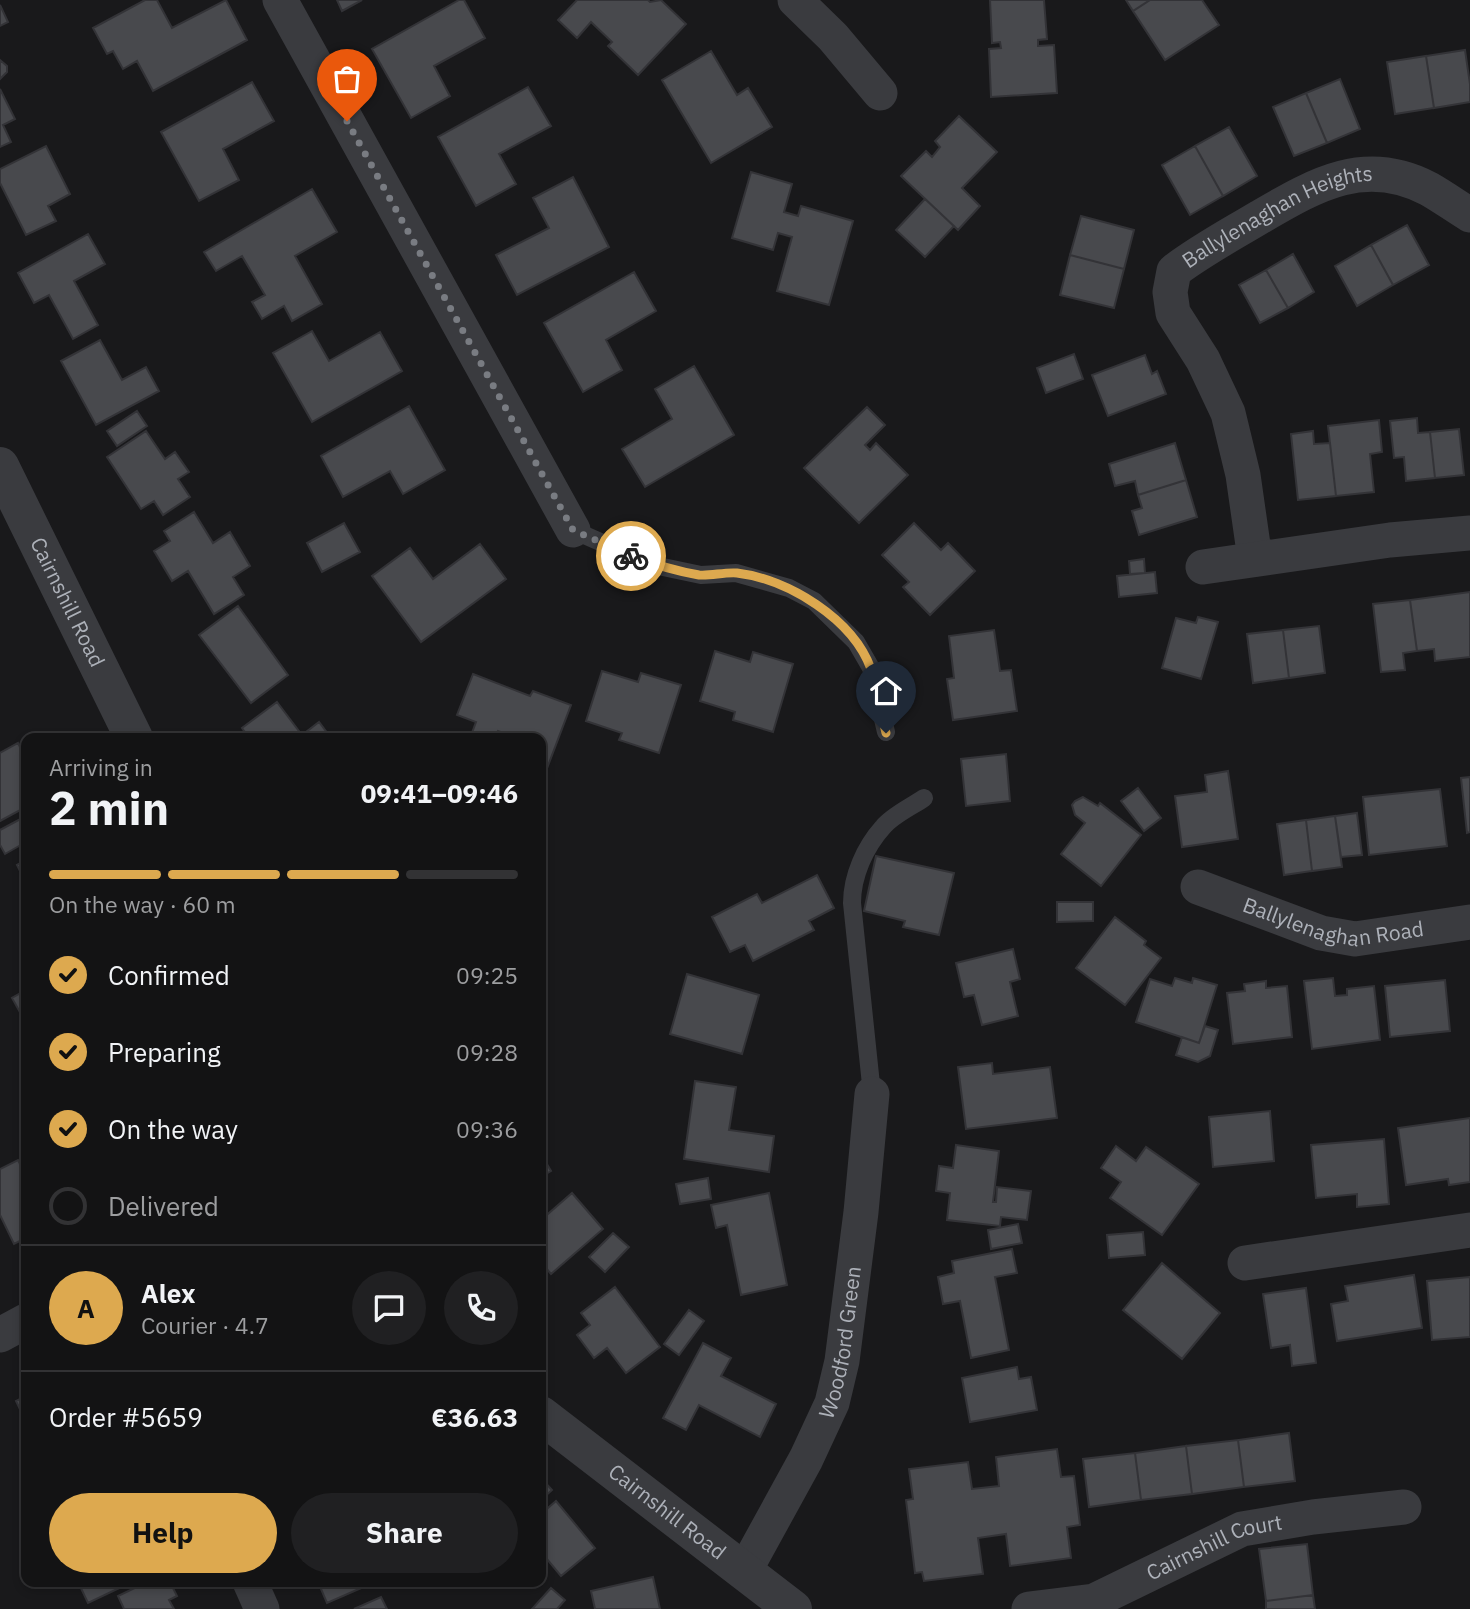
<!DOCTYPE html>
<html lang="en">
<head>
<meta charset="utf-8">
<style>
  :root { --surface:#131314; --page:#202022; --text:#f1f3f6; --muted:#9d9ea0; --line:#323234; --accent:#dda94f }
  body { margin:0; font-family:"IBM Plex Sans",sans-serif; background:var(--page); color:var(--text); height:100vh; display:flex; flex-direction:column; font-size:26px; white-space:nowrap }
  * { box-sizing:border-box; margin:0 }
  p { font-size:23px; color:var(--muted) }
  .icon { flex:none; width:38px; height:38px; fill:none; stroke:currentColor; stroke-width:2; stroke-linecap:round; stroke-linejoin:round }
  .map { position:relative; flex:1; overflow:hidden }
  .side { position:absolute; left:21px; top:733px; width:525px; height:854px; display:flex; flex-direction:column; background:var(--surface); border-radius:14px; box-shadow:0 4px 10px #0003,0 0 0 2px var(--line) }
  .side>* { flex:none }
  .pin { position:absolute; display:grid; place-items:center; width:60px; height:60px; color:#fff; margin:-72px -30px; border-radius:50% 50% 50% 0; rotate:-45deg; box-shadow:0 0 7px #0007 }
  .pin .icon { rotate:45deg }
  .courier { position:absolute; display:grid; place-items:center; width:70px; height:70px; margin:-35px; border:5px solid #dda94f; border-radius:50%; background:#fff; color:#222; box-shadow:0 2px 9px #0007 }
  .summary em { font-style:normal; font-weight:700 }
  .summary div { display:flex; flex-direction:column-reverse }
  .summary { display:flex; align-items:center; justify-content:space-between; height:119px; padding:0 28px }
  h1 { font-size:46px; font-weight:700; line-height:52px }
  .bar { display:grid; grid-template-columns:repeat(4,1fr); gap:10px 7px; align-content:center; height:84px; padding:0 28px }
  .bar i { height:9px; border-radius:5px; background:var(--line) }
  .bar .active { background:var(--accent) }
  .bar p { grid-column:span 4 }
  .line { display:flex; align-items:center; gap:18px; padding:0 28px; border-top:2px solid var(--line) }
  .line div { flex:1 }
  .round { display:grid; place-items:center; flex:none; width:74px; height:74px; border-radius:37px; background:var(--page) }
  ol { padding:0 28px; list-style:none }
  li { display:flex; align-items:center; gap:21px; height:77px }
  li p { margin-inline-start:auto }
  li .icon { padding:7px; border-radius:50%; background:var(--accent); color:#111; stroke-width:4 }
  li:last-child { color:var(--muted) }
  li i { width:38px; height:38px; border:4px solid var(--line); border-radius:50% }
  .cta { display:flex; gap:14px; margin-top:auto; padding:14px 28px }
  .cta a { flex:1; height:80px; border-radius:42px; background:var(--accent); color:#111; font-size:28px; font-weight:700; line-height:80px; text-align:center }
  .cta a+a { background:var(--page); color:var(--text) }
  .map>svg:first-child { display:block }
  .building { fill:#48494d; stroke:#333337; stroke-width:2 }
  .lines { fill:none; stroke-linecap:round; stroke-linejoin:round }
  .service { stroke:#3a3b3f; stroke-width:18 }
  .minor { stroke:#3a3b3f; stroke-width:35 }
  .tertiary { stroke:#3a3b3f; stroke-width:38 }
  .done { stroke:#797c82; stroke-width:7; stroke-dasharray:0 12.6 }
  .route { stroke:#dda94f; stroke-width:9 }
  .labels { text-anchor:middle; stroke-width:5; stroke-linejoin:round; paint-order:stroke }
  .street-label { font-size:21px; fill:#adb1b9; stroke:#141416 }
</style>
</head>
<body>
<div class="map">
<svg width="1470" height="1609" viewBox="0 0 1470 1609">
  <rect width="100%" height="100%" fill="#19191b"/>
  <path class="building" d="M145 0H157L172 28 226 0 247 40 153 91 137 61 123 69 113 51 107 54 93 28Z
    M337 0H362L342 11Z
    M459 0H464L485 38 434 66 450 96 411 118 372 49Z
    M577 0H648L650 2 661 0 686 24 638 75 608 46 612 42 591 22 577 38 558 20Z
    M990 0H1044L1047 39 1038 40V46L1054 45 1057 93 991 97 989 49 1001 48 1000 42 992 43Z
    M1126 0H1150L1133 11Z
    M1150 0H1202L1219 25 1165 60 1133 11Z
    M0 5 8 22 0 26Z
    M1465 50 1470 84V102L1434 108 1426 56Z
    M711 51 737 95 748 88 772 127 711 163 662 80Z
    M1426 56 1434 108 1395 114 1387 62Z
    M0 60 7 66V72L0 79Z
    M1340 79 1360 129 1327 143 1306 93Z
    M252 82 274 121 223 149 239 180 199 201 161 132Z
    M528 87 551 126 499 154 516 184 476 206 438 137Z
    M0 89 15 119 3 125 11 142 0 147Z
    M1306 93 1327 143 1294 156 1273 107Z
    M959 116 997 152 962 188 980 206 958 230 901 176 926 151 932 157 940 147 935 141Z
    M1229 127 1257 176 1223 196 1195 146Z
    M46 146 70 194 48 206 56 221 26 235 0 183V169Z
    M1195 146 1223 196 1190 215 1162 165Z
    M751 172 792 184 784 212 798 216 801 206 853 221 829 305 777 291 792 237 778 233 773 250 732 238Z
    M573 177 609 247 517 295 496 255 549 228 533 198Z
    M312 189 337 232 295 256 322 304 292 321 284 306 262 319 252 302 265 295 242 256 216 271 204 252Z
    M925 199 954 226 925 257 896 230Z
    M1081 216 1134 230 1124 269 1070 255Z
    M1407 225 1429 265 1393 285 1371 245Z
    M88 234 105 264 74 281 98 325 73 339 49 295 34 303 18 273Z
    M1371 245 1393 285 1357 306 1335 266Z
    M1293 254 1314 292 1288 308 1266 270Z
    M1070 255 1124 269 1114 308 1060 295Z
    M1266 270 1288 308 1260 323 1239 285Z
    M634 272 656 311 606 340 622 370 583 392 544 323Z
    M312 331 329 361 380 332 402 371 312 422 273 353Z
    M100 340 122 380 146 367 159 391 96 425 61 361Z
    M1074 354 1083 379 1046 393 1037 368Z
    M1145 355 1152 374 1157 371 1166 394 1108 416 1092 375Z
    M694 366 734 435 645 487 622 449 672 419 655 389Z
    M409 406 445 470 403 494 390 471 343 497 321 456Z
    M867 407 885 425 865 445 870 450 876 443 908 475 859 523 804 468Z
    M137 411 147 426 117 446 107 431Z
    M1417 418 1418 433 1430 432 1435 478 1406 481 1404 457 1394 458 1390 421Z
    M1379 420 1382 452 1370 454 1374 492 1336 496 1328 426Z
    M1459 429 1464 475 1435 478 1430 432Z
    M146 431 165 459 175 452 189 472 178 479 190 497 163 515 154 501 141 509 107 457Z
    M1313 431 1314 444 1330 443 1336 496 1298 500 1291 434Z
    M1175 443 1186 480 1138 495 1135 481 1115 486 1109 464Z
    M1186 480 1197 517 1139 535 1132 511 1142 508 1138 495Z
    M194 512 213 543 230 532 250 566 233 577 244 595 214 614 188 571 172 581 154 551 170 541 164 531Z
    M344 523 360 552 322 572 307 543Z
    M914 523 941 550 948 543 975 571 930 615 903 587 909 582 882 555Z
    M480 544 506 579 421 642 372 576 410 548 433 579Z
    M1144 559 1145 573 1130 574 1129 561Z
    M1155 572 1157 593 1119 597 1117 576Z
    M1470 592V657L1435 661 1434 649 1417 651 1410 600Z
    M1410 600 1417 651 1403 653 1405 670 1381 672 1373 604Z
    M238 606 288 675 251 703 199 635Z
    M1198 617 1218 622 1201 679 1162 668 1176 618 1196 623Z
    M1319 626 1325 673 1289 678 1283 630Z
    M994 630 1000 671 1011 670 1017 711 953 720 947 679 954 678 949 636Z
    M1283 630 1289 678 1253 683 1247 634Z
    M715 651 750 662 753 652 793 664 773 732 733 720 735 712 700 701Z
    M602 671 638 682 641 673 681 685 659 753 619 740 622 733 586 721Z
    M473 674 530 696 533 691 571 705 546 771 541 769V738H514L515 737 498 731 495 738H470L476 722 457 715Z
    M277 702 302 735 319 722 331 738H249L242 728Z
    M18 743 26 759V769L23 771 26 776V807L0 821V753Z
    M1006 754 1010 801 966 806 961 759Z
    M1228 771 1238 839 1182 847 1175 796 1207 792 1205 775Z
    M1470 777V832L1467 833 1461 778Z
    M1138 788 1161 818 1144 831 1121 801Z
    M1440 789 1447 846 1369 855 1363 797Z
    M1083 797 1098 806 1100 803 1141 835 1101 886 1061 854 1085 823 1075 815 1072 805 1075 801Z
    M1357 813 1362 855 1341 857 1335 816Z
    M26 816V842L5 854 0 845V830Z
    M1335 816 1342 867 1312 871 1306 820Z
    M1306 820 1312 871 1284 875 1277 824Z
    M876 856 954 873 939 935 903 927 905 921 864 911Z
    M26 860V883L17 865Z
    M817 875 834 908 809 921 814 930 753 961 745 945 730 952 712 917 757 894 762 903Z
    M1057 902H1093V921L1057 922Z
    M1115 917 1146 941 1144 945 1161 958 1125 1005 1076 968Z
    M1013 949 1020 979 1010 982 1018 1016 982 1025 974 995 964 997 956 963Z
    M687 974 759 995 742 1054 670 1034Z
    M1175 978 1192 983 1193 978 1217 985 1199 1043 1136 1022 1150 979 1172 986Z
    M1333 978 1335 996 1347 995V989L1374 986 1380 1040 1312 1049 1304 981Z
    M1445 980 1450 1031 1390 1037 1385 986Z
    M1266 981V988L1287 986 1292 1037 1233 1044 1227 993 1245 991 1244 984Z
    M26 990V1023L12 998Z
    M1205 1026 1218 1030 1210 1056 1198 1062 1176 1055 1182 1037 1199 1043Z
    M992 1063 993 1074 1050 1067 1057 1118 966 1129 958 1067Z
    M695 1081 736 1087 729 1130 774 1136 769 1172 684 1159Z
    M1270 1111 1274 1161 1213 1167 1209 1117Z
    M1470 1118V1182L1449 1185 1448 1179 1406 1185 1398 1128Z
    M1384 1139 1389 1204 1357 1207V1194L1316 1198 1311 1145Z
    M956 1145 999 1151 993 1202H996L997 1187 1031 1191 1027 1220 1001 1217 1000 1226 947 1220 950 1193 936 1191 939 1166 953 1168Z
    M1116 1146 1136 1161 1146 1147 1199 1184 1162 1235 1110 1198 1121 1182 1101 1168Z
    M541 1154 551 1171 541 1177Z
    M18 1160 26 1176V1238L14 1244 0 1215V1169Z
    M708 1178 711 1199 680 1204 676 1184Z
    M572 1193 603 1229 551 1274 541 1262V1220Z
    M769 1193 787 1285 741 1295 727 1225 716 1228 711 1205Z
    M1018 1224 1022 1243 991 1249 988 1230Z
    M1143 1232 1145 1255 1109 1258 1107 1235Z
    M613 1233 629 1247 605 1272 589 1257Z
    M1012 1249 1017 1273 995 1277 1009 1350 971 1358 960 1301 943 1304 938 1277 954 1273 952 1261Z
    M1162 1263 1220 1313 1182 1359 1123 1310Z
    M1414 1275 1422 1328 1337 1341 1331 1304 1348 1301 1345 1286Z
    M1470 1277V1337L1432 1340 1427 1281Z
    M615 1287 660 1347 626 1373 607 1348 594 1358 577 1335 590 1325 581 1313Z
    M1306 1288 1316 1363 1292 1366 1290 1345 1271 1348 1263 1294Z
    M689 1310 704 1321 679 1355 664 1344Z
    M703 1343 731 1358 721 1376 776 1404 760 1437 699 1405 686 1430 663 1418Z
    M1017 1367 1019 1379 1031 1377 1037 1410 970 1422 962 1378Z
    M26 1396V1422L16 1401Z
    M1289 1433 1295 1481 1244 1487 1238 1440Z
    M1238 1440 1244 1487 1192 1494 1186 1446Z
    M1186 1446 1192 1494 1141 1500 1135 1453Z
    M1057 1449 1061 1477 1074 1476 1080 1525 1067 1527 1071 1558 1010 1566 1006 1534 978 1538 983 1574 924 1581 922 1572 915 1573 906 1500 913 1499 909 1469 968 1462 972 1489 999 1486 996 1457Z
    M1135 1453 1141 1500 1089 1507 1083 1459Z
    M541 1478 552 1490 541 1500Z
    M556 1501 595 1548 561 1576 541 1552V1514Z
    M1307 1544 1313 1595 1266 1601 1259 1549Z
    M653 1577 660 1609H595L591 1591Z
    M78 1582H132L88 1603Z
    M147 1582H170L177 1596 169 1600 174 1609H124L118 1596Z
    M318 1582H375L327 1603Z
    M551 1588 565 1600 557 1609H532Z
    M1313 1595 1315 1609H1266V1601Z
    M381 1597 387 1609H354Z"/>
  <g class="lines">
    <path class="service" d="M573 530 623 552 663 567 701 575 736 573 789 588 814 601 856 642 871 668 886 732
      M872 1094 852 903C852 876 865 847 883 827 893 815 911 807 924 798"/>
    <g class="minor">
      <path d="M280 0 573 530"/>
      <path d="M795 0 833 37 880 93"/>
      <path id="s1" d="M1255 559 1243 475 1228 413 1203 360 1173 313 1170 292 1174 271C1200 251 1230 235 1260 217 1315 185 1365 155 1429 189 1443 197 1457 207 1470 215"/>
      <path d="M1203 567 1390 540 1470 533"/>
      <path id="s2" d="M1198 887 1321 933 1355 939 1470 922"/>
      <path d="M1245 1263 1470 1230"/>
      <path d="M0 1335 26 1321"/>
      <path id="s3" d="M744 1572 806 1459 832 1403 842 1361 861 1212 872 1094"/>
      <path d="M250 1582 262 1609"/>
      <path id="s4" d="M1029 1609 1094 1601 1242 1529 1313 1517 1404 1507"/>
    </g>
    <g class="tertiary">
      <path id="s5" d="M0 466 134 738"/>
      <path id="s6" d="M541 1415 793 1609"/>
    </g>
  </g>
  <g class="lines">
    <path class="done" d="M347 121 573 530 631 556"/>
    <path class="route" d="M631 556C653 564 675 571 699 575 711 576 724 572 737 573 788 579 853 619 871 669 878 689 881 712 886 733"/>
  </g>
  <g class="labels">
    <g class="street-label">
      <text dy="7" stroke="none"><textPath href="#s1" startOffset="424">Ballylenaghan Heights</textPath></text>
      <text dy="7" stroke="none"><textPath href="#s5" startOffset="152">Cairnshill Road</textPath></text>
      <text dy="7" stroke="none"><textPath href="#s2" startOffset="142">Ballylenaghan Road</textPath></text>
      <text dy="7" stroke="none"><textPath href="#s3" startOffset="252">Woodford Green</textPath></text>
      <text dy="7" stroke="none"><textPath href="#s6" startOffset="159">Cairnshill Road</textPath></text>
      <text dy="7" stroke="none"><textPath href="#s4" startOffset="198">Cairnshill Court</textPath></text>
    </g>
  </g>
</svg>
<div class="pin" style="left:347px;top:121px;background:#ea580c"><svg class="icon" aria-label="bag" viewBox="0 0 24 24"><path d="M5 8h14l-1 12H6zM9 8a3 3 0 0 1 6 0"/></svg></div>
<div class="pin" style="left:886px;top:733px;background:#1f2937"><svg class="icon" aria-label="home" viewBox="0 0 24 24"><path d="M3 11l9-7 9 7M6 9v11h12V9"/></svg></div>
<div class="courier" style="left:631px;top:556px"><svg class="icon" aria-label="bike" viewBox="0 0 24 24"><circle cx="6" cy="16" r="4"/><circle cx="18" cy="16" r="4"/><path d="M6 16l4-8h5l3 8M10 8l3 8H6M13 5h3"/></svg></div>
<section class="side">
<div class="summary"><div><h1>2 min</h1><p>Arriving in</p></div><em>09:41–09:46</em></div>
<div class="bar"><i class="active"></i><i class="active"></i><i class="active"></i><i></i><p>On the way · 60 m</p></div>
<ol>
<li><svg class="icon" aria-label="check" viewBox="0 0 24 24"><path d="M5 12l5 5 9-10"/></svg>Confirmed<p>09:25</p></li>
<li><svg class="icon" aria-label="check" viewBox="0 0 24 24"><path d="M5 12l5 5 9-10"/></svg>Preparing<p>09:28</p></li>
<li><svg class="icon" aria-label="check" viewBox="0 0 24 24"><path d="M5 12l5 5 9-10"/></svg>On the way<p>09:36</p></li>
<li><i></i>Delivered</li>
</ol>
<div class="line" style="height:126px"><b class="round" style="background:var(--accent);color:#111">A</b><div><b>Alex</b><p>Courier · 4.7</p></div><a class="round"><svg class="icon" aria-label="chat" viewBox="0 0 24 24"><path d="M4 5h16v11H9l-5 4z"/></svg></a><a class="round"><svg class="icon" aria-label="phone" viewBox="0 0 24 24"><path d="M5 4h4l2 5-3 2q2 4 5 5l2-3 5 2v4C11 20 4 13 5 4z"/></svg></a></div>
<div class="line" style="height:91px"><div>Order #5659</div><b>€36.63</b></div>
<div class="cta"><a>Help</a><a>Share</a></div>
</section>
</div>
</body>
</html>
